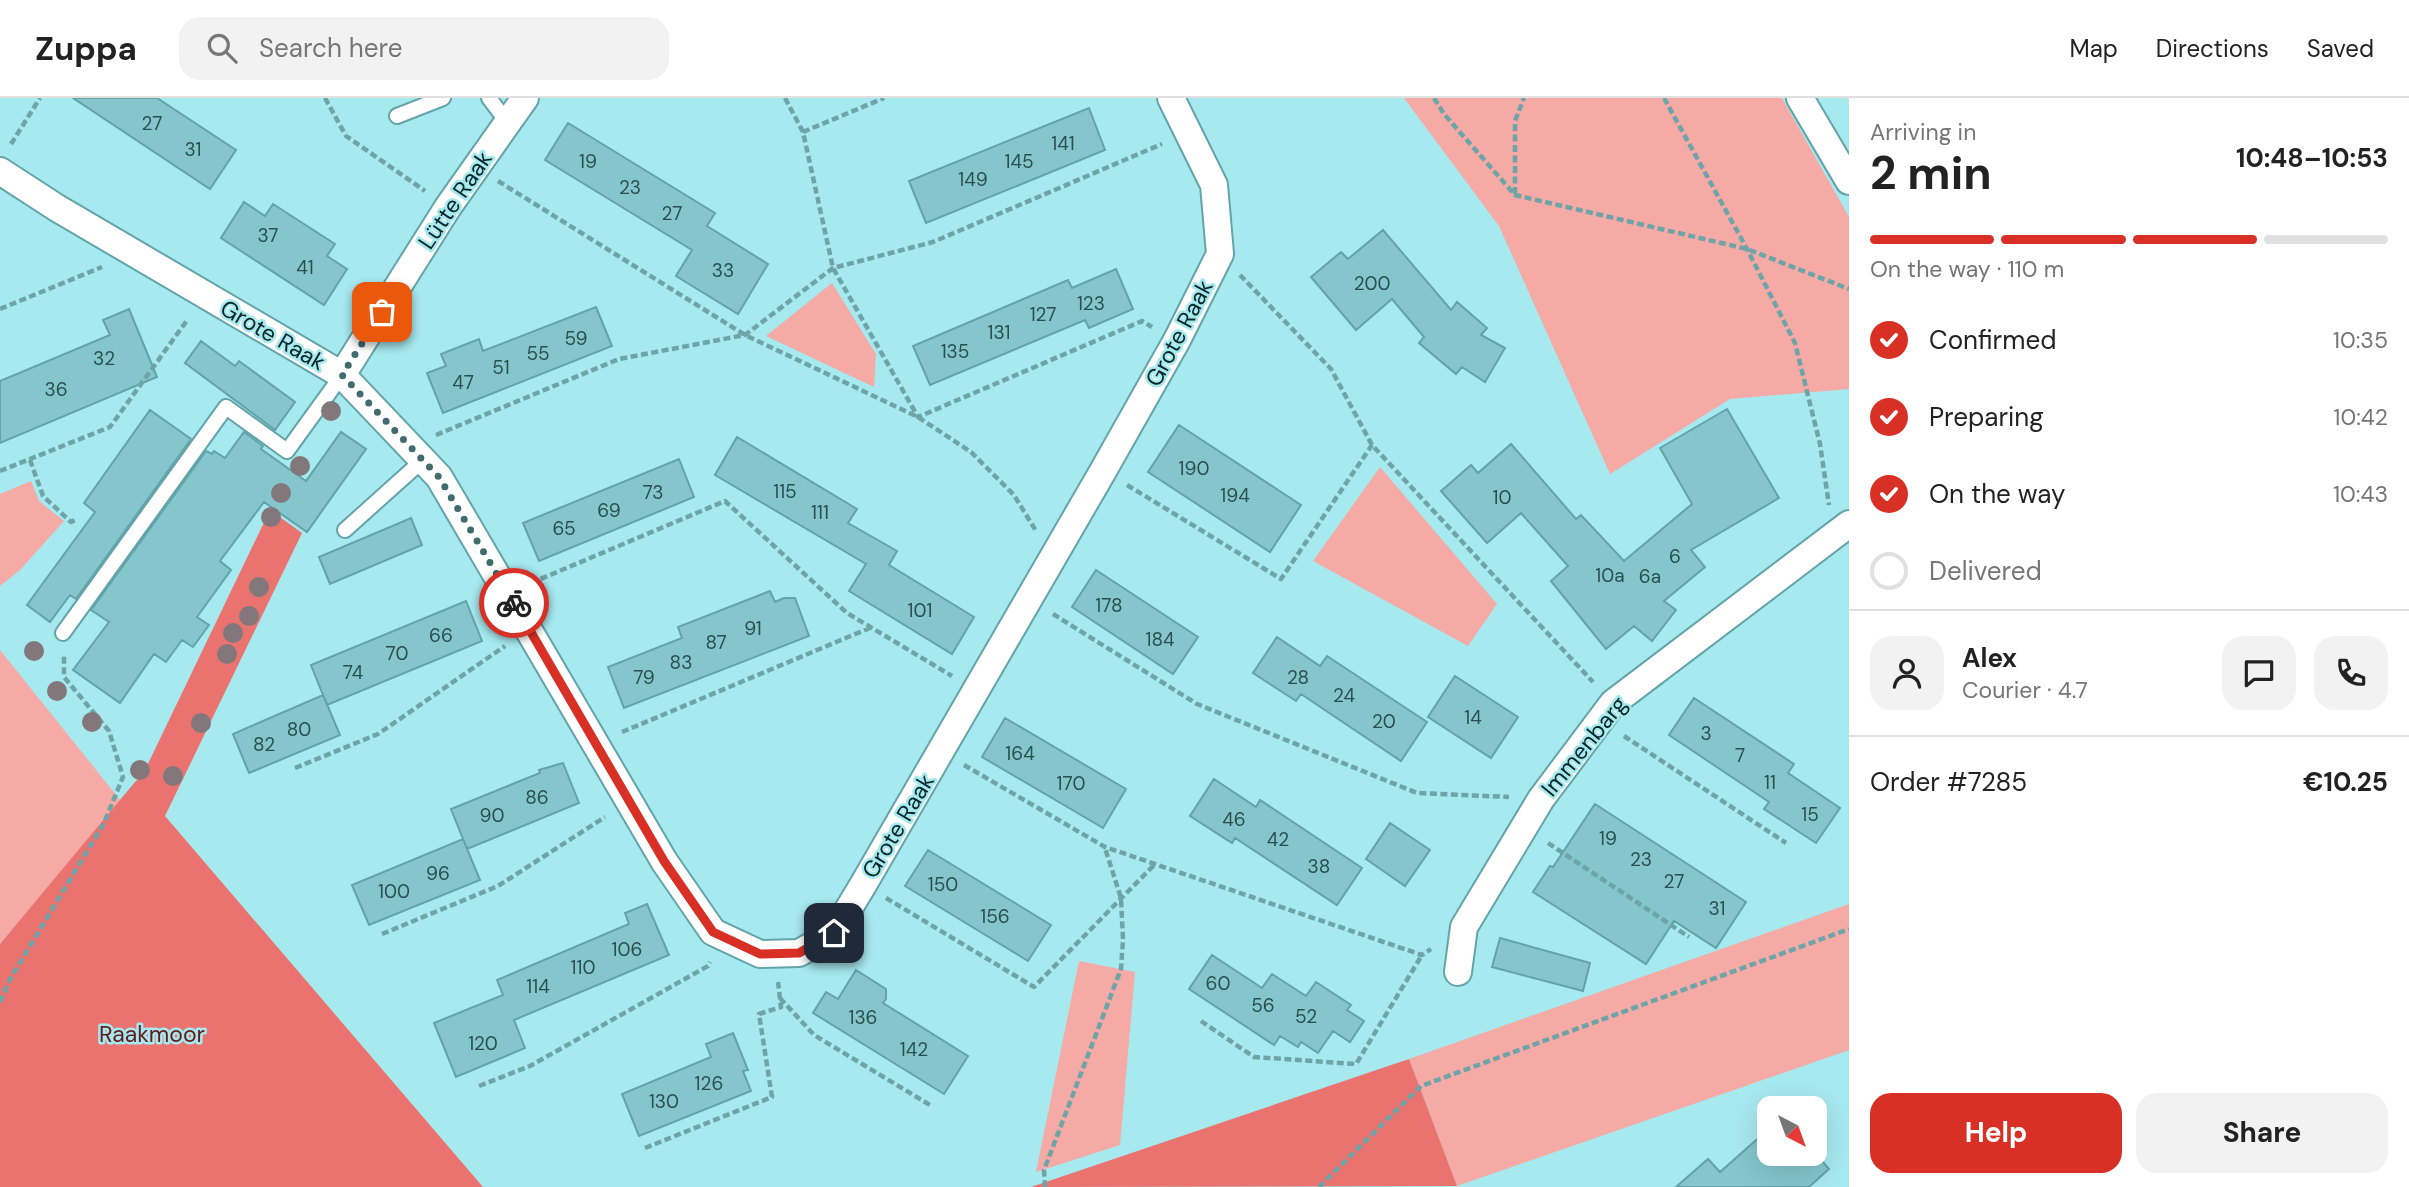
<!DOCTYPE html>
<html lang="en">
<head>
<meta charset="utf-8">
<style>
  :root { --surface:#fff; --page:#f2f2f2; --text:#222; --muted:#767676; --line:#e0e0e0; --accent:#d93025 }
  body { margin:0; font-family:"DM Sans",sans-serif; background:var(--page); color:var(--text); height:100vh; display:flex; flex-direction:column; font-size:26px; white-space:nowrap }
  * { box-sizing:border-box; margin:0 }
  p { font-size:23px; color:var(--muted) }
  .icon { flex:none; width:38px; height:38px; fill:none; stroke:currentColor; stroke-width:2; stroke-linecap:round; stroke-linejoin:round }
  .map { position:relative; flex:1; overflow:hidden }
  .drawer { display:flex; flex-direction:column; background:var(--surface); width:560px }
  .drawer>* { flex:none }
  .needle { width:46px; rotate:139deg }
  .tools { position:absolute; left:1757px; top:998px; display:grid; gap:14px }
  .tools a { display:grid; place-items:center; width:70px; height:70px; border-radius:14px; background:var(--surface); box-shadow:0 7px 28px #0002; font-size:35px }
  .pin { position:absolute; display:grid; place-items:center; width:60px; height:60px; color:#fff; margin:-30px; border-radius:14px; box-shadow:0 4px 10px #0006 }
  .courier { position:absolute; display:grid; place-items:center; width:70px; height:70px; margin:-35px; border:5px solid #d93025; border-radius:50%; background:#fff; color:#222; box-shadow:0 2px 9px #0007 }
  .overview em { font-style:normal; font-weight:700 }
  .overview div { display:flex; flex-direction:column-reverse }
  .overview { display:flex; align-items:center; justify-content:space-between; height:119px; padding:0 21px }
  h1 { font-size:46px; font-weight:700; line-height:52px }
  .bar { display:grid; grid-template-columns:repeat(4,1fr); gap:10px 7px; align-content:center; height:84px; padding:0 21px }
  .bar i { height:9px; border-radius:5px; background:var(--line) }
  .bar .on { background:var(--accent) }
  .bar p { grid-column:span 4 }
  .line { display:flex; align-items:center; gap:18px; padding:0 21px; border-top:2px solid var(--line) }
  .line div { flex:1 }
  .round { display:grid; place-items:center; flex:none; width:74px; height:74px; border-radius:21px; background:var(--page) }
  ol { padding:0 21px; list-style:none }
  li { display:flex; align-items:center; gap:21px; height:77px }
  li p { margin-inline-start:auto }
  li .icon { padding:7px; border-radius:50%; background:var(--accent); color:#fff; stroke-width:4 }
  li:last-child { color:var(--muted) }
  li i { width:38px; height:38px; border:4px solid var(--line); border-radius:50% }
  .cta { display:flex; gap:14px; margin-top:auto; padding:14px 21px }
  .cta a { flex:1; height:80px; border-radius:21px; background:var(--accent); color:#fff; font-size:28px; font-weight:700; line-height:80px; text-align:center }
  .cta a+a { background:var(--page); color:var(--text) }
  header { display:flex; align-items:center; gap:42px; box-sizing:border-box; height:98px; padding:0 35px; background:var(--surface); border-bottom:2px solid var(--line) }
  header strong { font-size:33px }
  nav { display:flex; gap:38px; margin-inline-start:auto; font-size:24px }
  .search { width:490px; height:63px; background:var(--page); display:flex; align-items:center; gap:18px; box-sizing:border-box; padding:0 24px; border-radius:21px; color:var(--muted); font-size:26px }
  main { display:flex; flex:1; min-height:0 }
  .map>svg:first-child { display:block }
  .green { fill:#f5aaa5 }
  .forest { fill:#ea7370 }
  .building { fill:#84c6cc; stroke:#62a3aa; stroke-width:2 }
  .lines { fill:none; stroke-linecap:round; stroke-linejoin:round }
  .service-casing { stroke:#63a4aa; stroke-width:18 }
  .minor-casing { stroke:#63a4aa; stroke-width:30 }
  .path { stroke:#6ea3a7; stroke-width:4.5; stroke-dasharray:7 3.5; stroke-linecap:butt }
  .service { stroke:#fff; stroke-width:14 }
  .minor { stroke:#fff; stroke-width:26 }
  .tree { fill:#82787b }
  .done { stroke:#416b6e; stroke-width:7; stroke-dasharray:0 12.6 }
  .route { stroke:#d93025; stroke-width:9 }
  .labels { text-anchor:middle; stroke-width:5; stroke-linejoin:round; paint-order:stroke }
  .number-label { font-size:19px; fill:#294f52 }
  .street-label { font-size:23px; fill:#0b2729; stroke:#a6e9ef }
  .park-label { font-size:23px; fill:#651b1c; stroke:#a6e9ef }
</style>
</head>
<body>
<header>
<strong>Zuppa</strong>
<div class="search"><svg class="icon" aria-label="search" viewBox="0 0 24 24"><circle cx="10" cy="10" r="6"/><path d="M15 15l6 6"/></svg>Search here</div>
<nav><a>Map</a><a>Directions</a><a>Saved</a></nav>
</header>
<main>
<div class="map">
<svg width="1849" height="1089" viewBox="0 0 1849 1089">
  <rect width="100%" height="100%" fill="#a6e9ef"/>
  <path class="green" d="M1404 0H1782L1849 119V291L1730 301 1610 376 1499 128Z
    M832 185 876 256 874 289 766 238Z
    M1380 369 1497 506 1468 548 1313 463Z
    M31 383 39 403 64 423 20 472 0 488V396Z
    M0 552 121 703 0 846Z
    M1849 806V952L1457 1088 1409 961Z
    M1079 863 1135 874 1120 1047 1036 1074Z"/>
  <path class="forest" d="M270 412 302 435 165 718 483 1089H0V846L145 672Z
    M1409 961 1457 1088 1031 1089Z"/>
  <path class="building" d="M73 0H157L236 52 210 91Z
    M1089 10 1105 52 926 125 909 83Z
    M568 25 715 115 707 128 768 166 738 216 676 178 692 152 545 62Z
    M244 104 265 118 273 106 335 146 327 158 347 171 324 207 221 140Z
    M1383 132 1451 212 1457 204 1487 230 1481 237 1505 250 1485 284 1462 269 1456 276 1419 245 1424 239 1392 201 1356 232 1311 179 1341 154 1348 161Z
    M1116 171 1133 211 1089 230 1085 222 930 287 913 248 1068 182 1072 190Z
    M596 209 612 248 443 315 427 275 446 268 441 256 479 241 483 253Z
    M129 211 157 279 0 345V283L110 237 103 222Z
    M201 243 235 268 239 263 295 304 275 332 185 265Z
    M1727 311 1779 400 1691 452 1705 469 1664 503 1676 512 1652 543 1634 528 1606 551 1551 483 1568 468 1521 415 1487 445 1441 393 1471 367 1478 375 1511 346 1576 421 1581 417 1624 463 1692 406 1660 350Z
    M150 312 191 341 76 501 70 497 50 524 27 507 95 414 84 405Z
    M1179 327 1301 407 1270 454 1148 374Z
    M244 334 263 348 261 351 306 383 341 334 366 351 307 434 264 404 220 463 231 472 197 519 209 527 193 549 182 542 166 564 154 556 120 605 73 572 109 524 91 512 206 353 212 356 214 353 225 360Z
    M737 339 857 411 848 425 897 453 889 467 974 519 952 556 849 493 866 466 715 377Z
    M679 361 694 399 539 463 523 425Z
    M411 420 422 447 330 486 319 459Z
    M1096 472 1198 539 1173 576 1072 509Z
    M770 493 775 504 784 500H795L809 538 624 610 608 569 682 540 678 529Z
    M466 503 482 543 327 607 311 567Z
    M1277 539 1320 568 1327 558 1427 624 1401 663 1301 596 1296 603 1253 575Z
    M1455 578 1518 619 1491 660 1428 619Z
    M323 597 340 637 249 675 233 636Z
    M1694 600 1794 666 1788 675 1840 710 1816 745 1764 711 1769 704 1669 637Z
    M1005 620 1126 691 1103 730 982 659Z
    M563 665 579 705 467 751 451 711 540 675 539 672Z
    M1214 681 1256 709 1260 702 1362 770 1337 807 1235 740 1232 745 1190 718Z
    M1595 706 1746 804 1716 850 1674 823 1646 866 1533 794 1550 768 1553 769Z
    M1390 725 1430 752 1405 788 1366 761Z
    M463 741 480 782 369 827 352 787Z
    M928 752 1051 827 1028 863 905 788Z
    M647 806 669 857 514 922 525 950 456 979 434 925 503 897 497 882 629 826 625 815Z
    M1500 840 1590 865 1583 893 1492 869Z
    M1212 857 1262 890 1272 876 1306 898 1316 884 1351 907 1347 912 1364 923 1350 944 1333 933 1318 955 1301 944 1298 949 1280 938 1274 947 1189 891Z
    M856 872 886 891V901L883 905 968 958 944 996 813 915 826 894 838 901Z
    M733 935 748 972 743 973 751 993 639 1038 622 996 711 959 706 946Z
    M1762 1037 1769 1045V1055H1815L1829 1071 1809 1089H1676L1708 1061 1720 1074Z"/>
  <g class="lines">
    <defs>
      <path id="service" d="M489 0 508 25
        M397 18 443 0
        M345 432 423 362
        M63 535 226 309 287 353 342 277"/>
      <path id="minor" d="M1800 0 1849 83
        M0 73 57 110 342 277 439 379 664 763 713 834 760 856 799 855 834 835 863 787 1103 373 1177 242 1220 156 1214 87 1171 0
        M342 277 448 109 525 0
        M1458 874 1464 829 1541 701 1613 605 1849 426"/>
    </defs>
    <use href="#service" class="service-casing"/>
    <use href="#minor" class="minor-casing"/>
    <path class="path" d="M325 0 346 38 425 93
      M785 0 803 34 833 170 918 319 1142 223 1152 229
      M1434 0 1444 16 1515 97 1747 151 1849 191
      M1664 0 1747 151 1795 245 1820 346 1829 407
      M803 34 884 0
      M11 46 40 0
      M498 83 745 237 918 319 971 354 1014 397 1036 433
      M1515 96V23L1524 0
      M1240 177 1331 271 1372 347 1593 584
      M0 211 102 169
      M436 337 619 261 745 237 833 170 933 144 1162 46
      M30 362 43 398 71 424 77 421
      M0 373 110 329 188 221
      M1127 387 1281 481 1372 347
      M531 485 725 403 847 515 952 578
      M1053 516 1197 606 1417 695 1509 699
      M622 634 872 529
      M1624 638 1786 745
      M964 667 1105 749 1422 857 1431 851
      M295 670 378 636 505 548
      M1548 745 1689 839
      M886 800 1034 889 1155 766
      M382 836 498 788 605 719
      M780 900 814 937 930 1007
      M0 904 9 883 104 725 123 679 109 633 64 579V557
      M1201 923 1254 959 1356 966 1422 857
      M479 988 530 968 708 868 710 864
      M645 1050 772 999 759 916 781 909 778 884
      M1045 1089 1044 1072 1121 871 1123 841 1121 800 1105 750
      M1319 1089 1421 988 1849 831"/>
    <use href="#service" class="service"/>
    <use href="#minor" class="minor"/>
  </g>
  <g class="tree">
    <circle cx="331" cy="313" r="10"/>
    <circle cx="300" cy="368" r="10"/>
    <circle cx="281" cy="395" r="10"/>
    <circle cx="271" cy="419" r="10"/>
    <circle cx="259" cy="489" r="10"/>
    <circle cx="249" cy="518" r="10"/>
    <circle cx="233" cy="535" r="10"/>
    <circle cx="34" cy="553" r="10"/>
    <circle cx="227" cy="556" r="10"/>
    <circle cx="57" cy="593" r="10"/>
    <circle cx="92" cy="624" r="10"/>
    <circle cx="201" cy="625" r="10"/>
    <circle cx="140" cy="672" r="10"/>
    <circle cx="173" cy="678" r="10"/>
  </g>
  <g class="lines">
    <path class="done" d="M382 214 342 277 439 379 514 505"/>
    <path class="route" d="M514 505 664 763 713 834 760 856 799 855 834 835"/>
  </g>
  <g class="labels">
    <g class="number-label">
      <text x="152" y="32">27</text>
      <text x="1063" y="52">141</text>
      <text x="193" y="58">31</text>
      <text x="588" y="70">19</text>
      <text x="1019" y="70">145</text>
      <text x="973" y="88">149</text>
      <text x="630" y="96">23</text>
      <text x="672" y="122">27</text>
      <text x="268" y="144">37</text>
      <text x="305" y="176">41</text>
      <text x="723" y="179">33</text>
      <text x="1372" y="192">200</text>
      <text x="1091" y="212">123</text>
      <text x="1043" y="223">127</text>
      <text x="999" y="241">131</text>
      <text x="576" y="247">59</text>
      <text x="955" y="260">135</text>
      <text x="538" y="262">55</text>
      <text x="104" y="267">32</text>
      <text x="501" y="276">51</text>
      <text x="463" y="291">47</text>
      <text x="56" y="298">36</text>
      <text x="1194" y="377">190</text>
      <text x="785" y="400">115</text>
      <text x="653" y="401">73</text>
      <text x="1235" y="404">194</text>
      <text x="1502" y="406">10</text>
      <text x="609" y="419">69</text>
      <text x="820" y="421">111</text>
      <text x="564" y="437">65</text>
      <text x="1675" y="465">6</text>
      <text x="1610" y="484">10a</text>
      <text x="1650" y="485">6a</text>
      <text x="1109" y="514">178</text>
      <text x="920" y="519">101</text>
      <text x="753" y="537">91</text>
      <text x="441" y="544">66</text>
      <text x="1160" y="548">184</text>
      <text x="716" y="551">87</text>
      <text x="397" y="562">70</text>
      <text x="681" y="571">83</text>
      <text x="353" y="581">74</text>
      <text x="644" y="586">79</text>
      <text x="1298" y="586">28</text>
      <text x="1344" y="604">24</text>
      <text x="1473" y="626">14</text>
      <text x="1384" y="630">20</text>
      <text x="299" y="638">80</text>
      <text x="1706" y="642">3</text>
      <text x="264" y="653">82</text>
      <text x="1020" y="662">164</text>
      <text x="1740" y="664">7</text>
      <text x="1770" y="691">11</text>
      <text x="1071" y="692">170</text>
      <text x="537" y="706">86</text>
      <text x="1810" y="723">15</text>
      <text x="492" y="724">90</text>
      <text x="1234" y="728">46</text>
      <text x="1608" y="747">19</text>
      <text x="1278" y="748">42</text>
      <text x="1641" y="768">23</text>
      <text x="1319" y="775">38</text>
      <text x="438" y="782">96</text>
      <text x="1674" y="790">27</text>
      <text x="943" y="793">150</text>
      <text x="394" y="800">100</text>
      <text x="1717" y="817">31</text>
      <text x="995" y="825">156</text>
      <text x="627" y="858">106</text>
      <text x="583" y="876">110</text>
      <text x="1218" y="892">60</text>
      <text x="538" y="895">114</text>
      <text x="1263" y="914">56</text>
      <text x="1306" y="925">52</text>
      <text x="863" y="926">136</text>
      <text x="483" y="952">120</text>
      <text x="914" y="958">142</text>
      <text x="709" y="992">126</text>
      <text x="664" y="1010">130</text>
    </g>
    <g class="street-label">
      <text transform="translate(455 102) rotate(-56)" y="8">Lütte Raak</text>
      <text transform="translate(1179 235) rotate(-62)" y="8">Grote Raak</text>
      <text transform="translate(273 237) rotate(30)" y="8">Grote Raak</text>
      <text transform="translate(1584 648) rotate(-51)" y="8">Immenbarg</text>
      <text transform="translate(898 728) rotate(-59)" y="8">Grote Raak</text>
    </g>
    <g class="park-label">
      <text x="152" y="944">Raakmoor</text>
    </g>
  </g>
</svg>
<div class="tools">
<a><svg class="needle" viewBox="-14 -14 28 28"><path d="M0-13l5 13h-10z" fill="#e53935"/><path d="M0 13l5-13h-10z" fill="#767676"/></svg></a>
</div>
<div class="pin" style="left:382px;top:214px;background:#ea580c"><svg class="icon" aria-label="bag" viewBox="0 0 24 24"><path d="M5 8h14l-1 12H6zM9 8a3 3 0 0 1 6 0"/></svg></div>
<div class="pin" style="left:834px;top:835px;background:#1f2937"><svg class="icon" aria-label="home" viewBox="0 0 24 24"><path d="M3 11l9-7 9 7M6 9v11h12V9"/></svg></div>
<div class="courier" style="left:514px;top:505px"><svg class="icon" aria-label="bike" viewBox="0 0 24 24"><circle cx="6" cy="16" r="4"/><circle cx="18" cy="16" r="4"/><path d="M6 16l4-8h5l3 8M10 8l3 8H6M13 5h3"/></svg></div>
</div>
<section class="drawer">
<div class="overview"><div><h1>2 min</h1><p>Arriving in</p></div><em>10:48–10:53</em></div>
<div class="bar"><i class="on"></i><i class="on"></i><i class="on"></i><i></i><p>On the way · 110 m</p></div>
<ol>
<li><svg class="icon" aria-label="check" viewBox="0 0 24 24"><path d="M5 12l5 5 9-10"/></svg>Confirmed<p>10:35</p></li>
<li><svg class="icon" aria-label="check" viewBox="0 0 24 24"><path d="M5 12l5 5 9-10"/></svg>Preparing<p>10:42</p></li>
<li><svg class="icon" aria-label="check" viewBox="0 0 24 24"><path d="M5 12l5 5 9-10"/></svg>On the way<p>10:43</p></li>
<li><i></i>Delivered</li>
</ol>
<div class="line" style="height:126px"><a class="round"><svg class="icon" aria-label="person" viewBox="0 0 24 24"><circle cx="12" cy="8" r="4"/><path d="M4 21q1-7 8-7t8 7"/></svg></a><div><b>Alex</b><p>Courier · 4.7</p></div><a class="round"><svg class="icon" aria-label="chat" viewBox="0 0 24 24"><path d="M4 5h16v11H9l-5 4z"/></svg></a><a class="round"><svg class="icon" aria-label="phone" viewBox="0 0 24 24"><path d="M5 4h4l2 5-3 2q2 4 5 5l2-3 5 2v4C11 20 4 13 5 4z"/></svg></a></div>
<div class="line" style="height:91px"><div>Order #7285</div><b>€10.25</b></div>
<div class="cta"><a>Help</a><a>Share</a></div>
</section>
</main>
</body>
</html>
